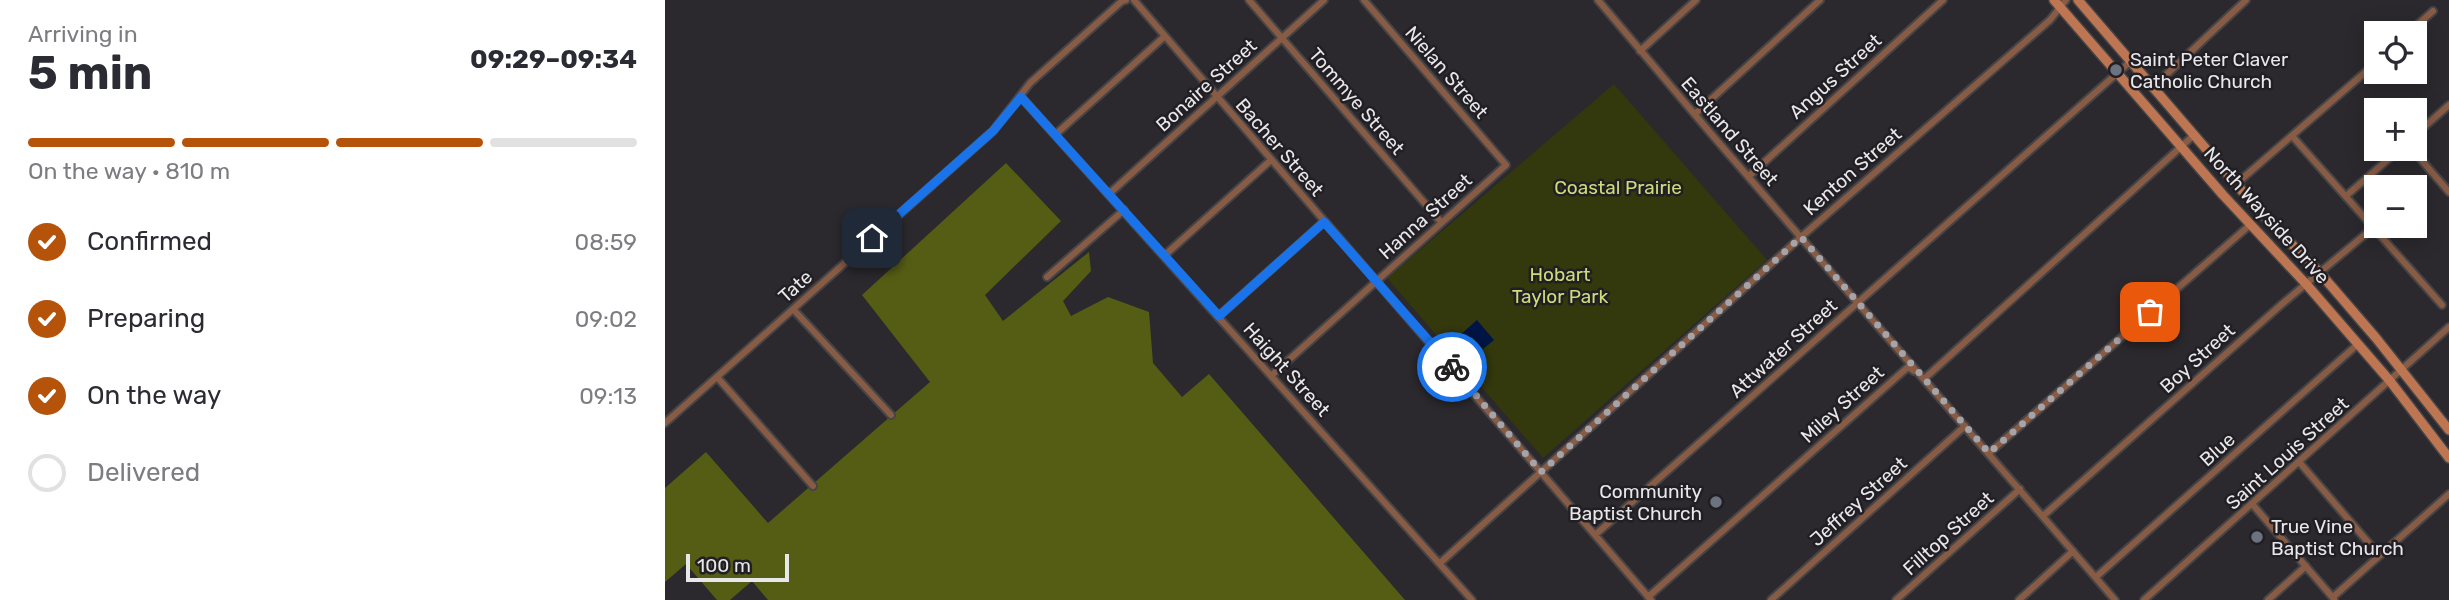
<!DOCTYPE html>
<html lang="en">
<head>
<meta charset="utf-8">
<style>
  :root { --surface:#fff; --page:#f7f7f7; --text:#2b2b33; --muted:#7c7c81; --line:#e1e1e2; --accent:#b45309 }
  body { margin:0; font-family:Rubik,sans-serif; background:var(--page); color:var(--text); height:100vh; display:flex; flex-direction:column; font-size:26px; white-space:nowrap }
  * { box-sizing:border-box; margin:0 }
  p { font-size:23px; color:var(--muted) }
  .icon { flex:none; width:38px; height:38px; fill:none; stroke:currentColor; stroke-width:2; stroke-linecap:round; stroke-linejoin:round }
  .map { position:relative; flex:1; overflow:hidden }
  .details { display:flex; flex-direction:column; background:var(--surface); width:665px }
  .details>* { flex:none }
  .fabs { position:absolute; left:1699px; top:21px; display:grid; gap:14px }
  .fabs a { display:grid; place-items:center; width:63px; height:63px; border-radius:0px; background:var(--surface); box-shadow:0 4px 18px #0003; font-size:35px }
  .scale { position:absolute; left:21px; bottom:18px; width:103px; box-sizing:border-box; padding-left:7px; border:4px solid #e8e7ea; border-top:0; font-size:19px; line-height:24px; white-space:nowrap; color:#e8e7ea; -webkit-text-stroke:5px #211f23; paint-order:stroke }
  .pin { position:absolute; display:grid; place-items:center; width:60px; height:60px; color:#fff; margin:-30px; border-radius:14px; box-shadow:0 4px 10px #0006 }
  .courier { position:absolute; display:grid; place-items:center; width:70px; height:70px; margin:-35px; border:5px solid #1a73e8; border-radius:50%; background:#fff; color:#222; box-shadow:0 2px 9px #0007 }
  .head em { font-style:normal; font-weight:700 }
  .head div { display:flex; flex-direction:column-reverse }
  .head { display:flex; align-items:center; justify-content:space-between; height:119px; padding:0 28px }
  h1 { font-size:46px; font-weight:700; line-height:52px }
  .bar { display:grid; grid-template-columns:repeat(4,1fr); gap:10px 7px; align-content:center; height:84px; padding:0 28px }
  .bar i { height:9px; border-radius:5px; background:var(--line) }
  .bar .selected { background:var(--accent) }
  .bar p { grid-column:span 4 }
  ol { padding:0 28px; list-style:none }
  li { display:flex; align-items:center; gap:21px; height:77px }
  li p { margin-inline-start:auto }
  li .icon { padding:7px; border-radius:50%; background:var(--accent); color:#fff; stroke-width:4 }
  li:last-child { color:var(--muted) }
  li i { width:38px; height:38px; border:4px solid var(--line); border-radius:50% }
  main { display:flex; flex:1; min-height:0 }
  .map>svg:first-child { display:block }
  .green { fill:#33380d }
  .forest { fill:#555d15 }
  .water { fill:#011544 }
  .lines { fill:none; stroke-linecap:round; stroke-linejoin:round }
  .minor-casing { stroke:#454447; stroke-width:10 }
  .secondary-casing { stroke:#454447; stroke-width:12 }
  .minor { stroke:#885b45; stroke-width:6 }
  .secondary { stroke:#bd7651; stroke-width:9 }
  .done { stroke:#a6a4a8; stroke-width:7; stroke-dasharray:0 12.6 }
  .route { stroke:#1a73e8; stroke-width:9 }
  .worship-dot { fill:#6b7280; stroke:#211f23; stroke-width:2.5 }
  .labels { text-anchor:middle; stroke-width:5; stroke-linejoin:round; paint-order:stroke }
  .poi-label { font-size:19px; fill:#e8e7ea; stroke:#211f23; text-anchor:start }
  .street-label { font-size:19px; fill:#e8e7ea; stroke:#211f23 }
  .park-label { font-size:19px; fill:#cedc7a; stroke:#211f23 }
</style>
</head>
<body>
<main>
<section class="details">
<div class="head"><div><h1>5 min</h1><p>Arriving in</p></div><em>09:29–09:34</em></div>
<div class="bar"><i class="selected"></i><i class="selected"></i><i class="selected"></i><i></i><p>On the way · 810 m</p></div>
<ol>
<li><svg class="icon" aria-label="check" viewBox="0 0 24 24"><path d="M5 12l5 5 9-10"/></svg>Confirmed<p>08:59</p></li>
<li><svg class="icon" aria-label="check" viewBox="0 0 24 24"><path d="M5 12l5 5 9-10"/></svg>Preparing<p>09:02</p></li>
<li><svg class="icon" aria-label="check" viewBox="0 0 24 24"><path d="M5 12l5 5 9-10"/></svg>On the way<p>09:13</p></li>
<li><i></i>Delivered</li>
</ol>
</section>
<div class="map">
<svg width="1784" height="600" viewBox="0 0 1784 600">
  <rect width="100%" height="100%" fill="#2b292d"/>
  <path class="green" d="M949 84 1102 260 878 458 722 278Z"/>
  <path class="forest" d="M341 163 396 221 320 295 338 321 424 252 426 271 398 301 406 316 443 297 484 312 488 363 517 397 544 374 740 600H103L87 581 65 600H52L21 564 0 582V488L41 452 103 523 265 382 197 295Z"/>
  <path class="water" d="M812 320 829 340 818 349 807 337 800 343 794 336Z"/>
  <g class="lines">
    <defs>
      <path id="minor" d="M469 0 986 600
        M584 0 776 222
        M933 0 1048 136 1450 600
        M1743 33 1768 11
        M975 51 1031 0
        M1488 87 1581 0
        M356 97 807 600
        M1030 114 1155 0
        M391 134 500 36
        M1750 135 1784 105
        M1628 137 1777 305
        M1747 149 1784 192
        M1084 176 1278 0
        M1571 184 1712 62
        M445 193 659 0
        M1681 196 1735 149
        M500 255 606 160
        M382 277 459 210
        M128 309 226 415
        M554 316 659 222
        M607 375 841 165 699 0
        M52 377 148 486
        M1258 378 1259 379 1529 135
        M0 423 328 131 365 83 457 1 461 0
        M1324 453 1586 224
        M1635 463 1714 555
        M1588 505 1669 599
        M1378 516 1617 304 1709 227
        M930 535 1466 61
        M775 563 1136 237 1385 20 1401 0
        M1431 577 1693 344
        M983 597 1243 367 1249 371
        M1668 597 1784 494
        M1106 600 1300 426
        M1231 600 1355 489
        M1354 600 1408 551
        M1479 600 1784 327
        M1603 600 1641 566"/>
      <path id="secondary" d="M1389 0 1558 195 1642 285 1725 381 1784 458
        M1413 0 1597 214 1655 273 1711 338 1784 430"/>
    </defs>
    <use href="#minor" class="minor-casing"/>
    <use href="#secondary" class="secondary-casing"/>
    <use href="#minor" class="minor"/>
    <use href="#secondary" class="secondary"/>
  </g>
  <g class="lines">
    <path class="done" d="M787 367 876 472 1136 237 1324 453 1485 312"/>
    <path class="route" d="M207 238 328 131 356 97 554 316 659 222 787 367"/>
  </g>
  <g class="worship-dot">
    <circle cx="1451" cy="70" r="7"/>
    <circle cx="1051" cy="502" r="7"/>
    <circle cx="1592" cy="537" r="7"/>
  </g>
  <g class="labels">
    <g class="poi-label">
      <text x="1465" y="66">Saint Peter Claver<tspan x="1465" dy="22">Catholic Church</tspan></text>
      <text x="1037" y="498" text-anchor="end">Community<tspan x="1037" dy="22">Baptist Church</tspan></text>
      <text x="1606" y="533">True Vine<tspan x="1606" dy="22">Baptist Church</tspan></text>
    </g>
    <g class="street-label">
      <text transform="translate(782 72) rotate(49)" y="7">Nielan Street</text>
      <text transform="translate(1170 76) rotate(-42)" y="7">Angus Street</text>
      <text transform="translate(541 85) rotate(-42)" y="7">Bonaire Street</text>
      <text transform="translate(692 101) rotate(49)" y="7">Tommye Street</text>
      <text transform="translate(1065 131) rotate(49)" y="7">Eastland Street</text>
      <text transform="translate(615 147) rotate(49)" y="7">Bacher Street</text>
      <text transform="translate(1187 171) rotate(-41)" y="7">Kenton Street</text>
      <text transform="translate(1602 215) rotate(48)" y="7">North Wayside Drive</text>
      <text transform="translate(760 216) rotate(-42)" y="7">Hanna Street</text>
      <text transform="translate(130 286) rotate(-42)" y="7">Tate</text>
      <text transform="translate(1118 348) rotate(-42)" y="7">Attwater Street</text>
      <text transform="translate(1532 358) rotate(-42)" y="7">Boy Street</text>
      <text transform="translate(622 369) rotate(48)" y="7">Haight Street</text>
      <text transform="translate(1177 404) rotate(-42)" y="7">Miley Street</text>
      <text transform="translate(1552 449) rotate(-42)" y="7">Blue</text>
      <text transform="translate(1622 453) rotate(-42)" y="7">Saint Louis Street</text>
      <text transform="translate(1193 501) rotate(-42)" y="7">Jeffrey Street</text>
      <text transform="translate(1283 533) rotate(-42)" y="7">Filltop Street</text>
    </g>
    <g class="park-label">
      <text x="953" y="194">Coastal Prairie</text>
      <text x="895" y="281">Hobart<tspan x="895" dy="22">Taylor Park</tspan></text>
    </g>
  </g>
</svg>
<div class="fabs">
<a><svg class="icon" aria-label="locate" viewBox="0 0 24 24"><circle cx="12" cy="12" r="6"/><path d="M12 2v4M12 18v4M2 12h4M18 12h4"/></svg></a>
<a>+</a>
<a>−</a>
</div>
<div class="scale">100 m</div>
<div class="pin" style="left:1485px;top:312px;background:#ea580c"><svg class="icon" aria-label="bag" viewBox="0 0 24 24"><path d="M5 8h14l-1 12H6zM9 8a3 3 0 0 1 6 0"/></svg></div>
<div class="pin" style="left:207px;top:238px;background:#1f2937"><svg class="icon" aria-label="home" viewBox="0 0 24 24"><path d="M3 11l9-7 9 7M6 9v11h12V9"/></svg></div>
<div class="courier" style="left:787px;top:367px"><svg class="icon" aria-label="bike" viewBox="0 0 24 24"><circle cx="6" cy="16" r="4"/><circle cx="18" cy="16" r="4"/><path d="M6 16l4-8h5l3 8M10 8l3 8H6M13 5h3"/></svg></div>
</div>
</main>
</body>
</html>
